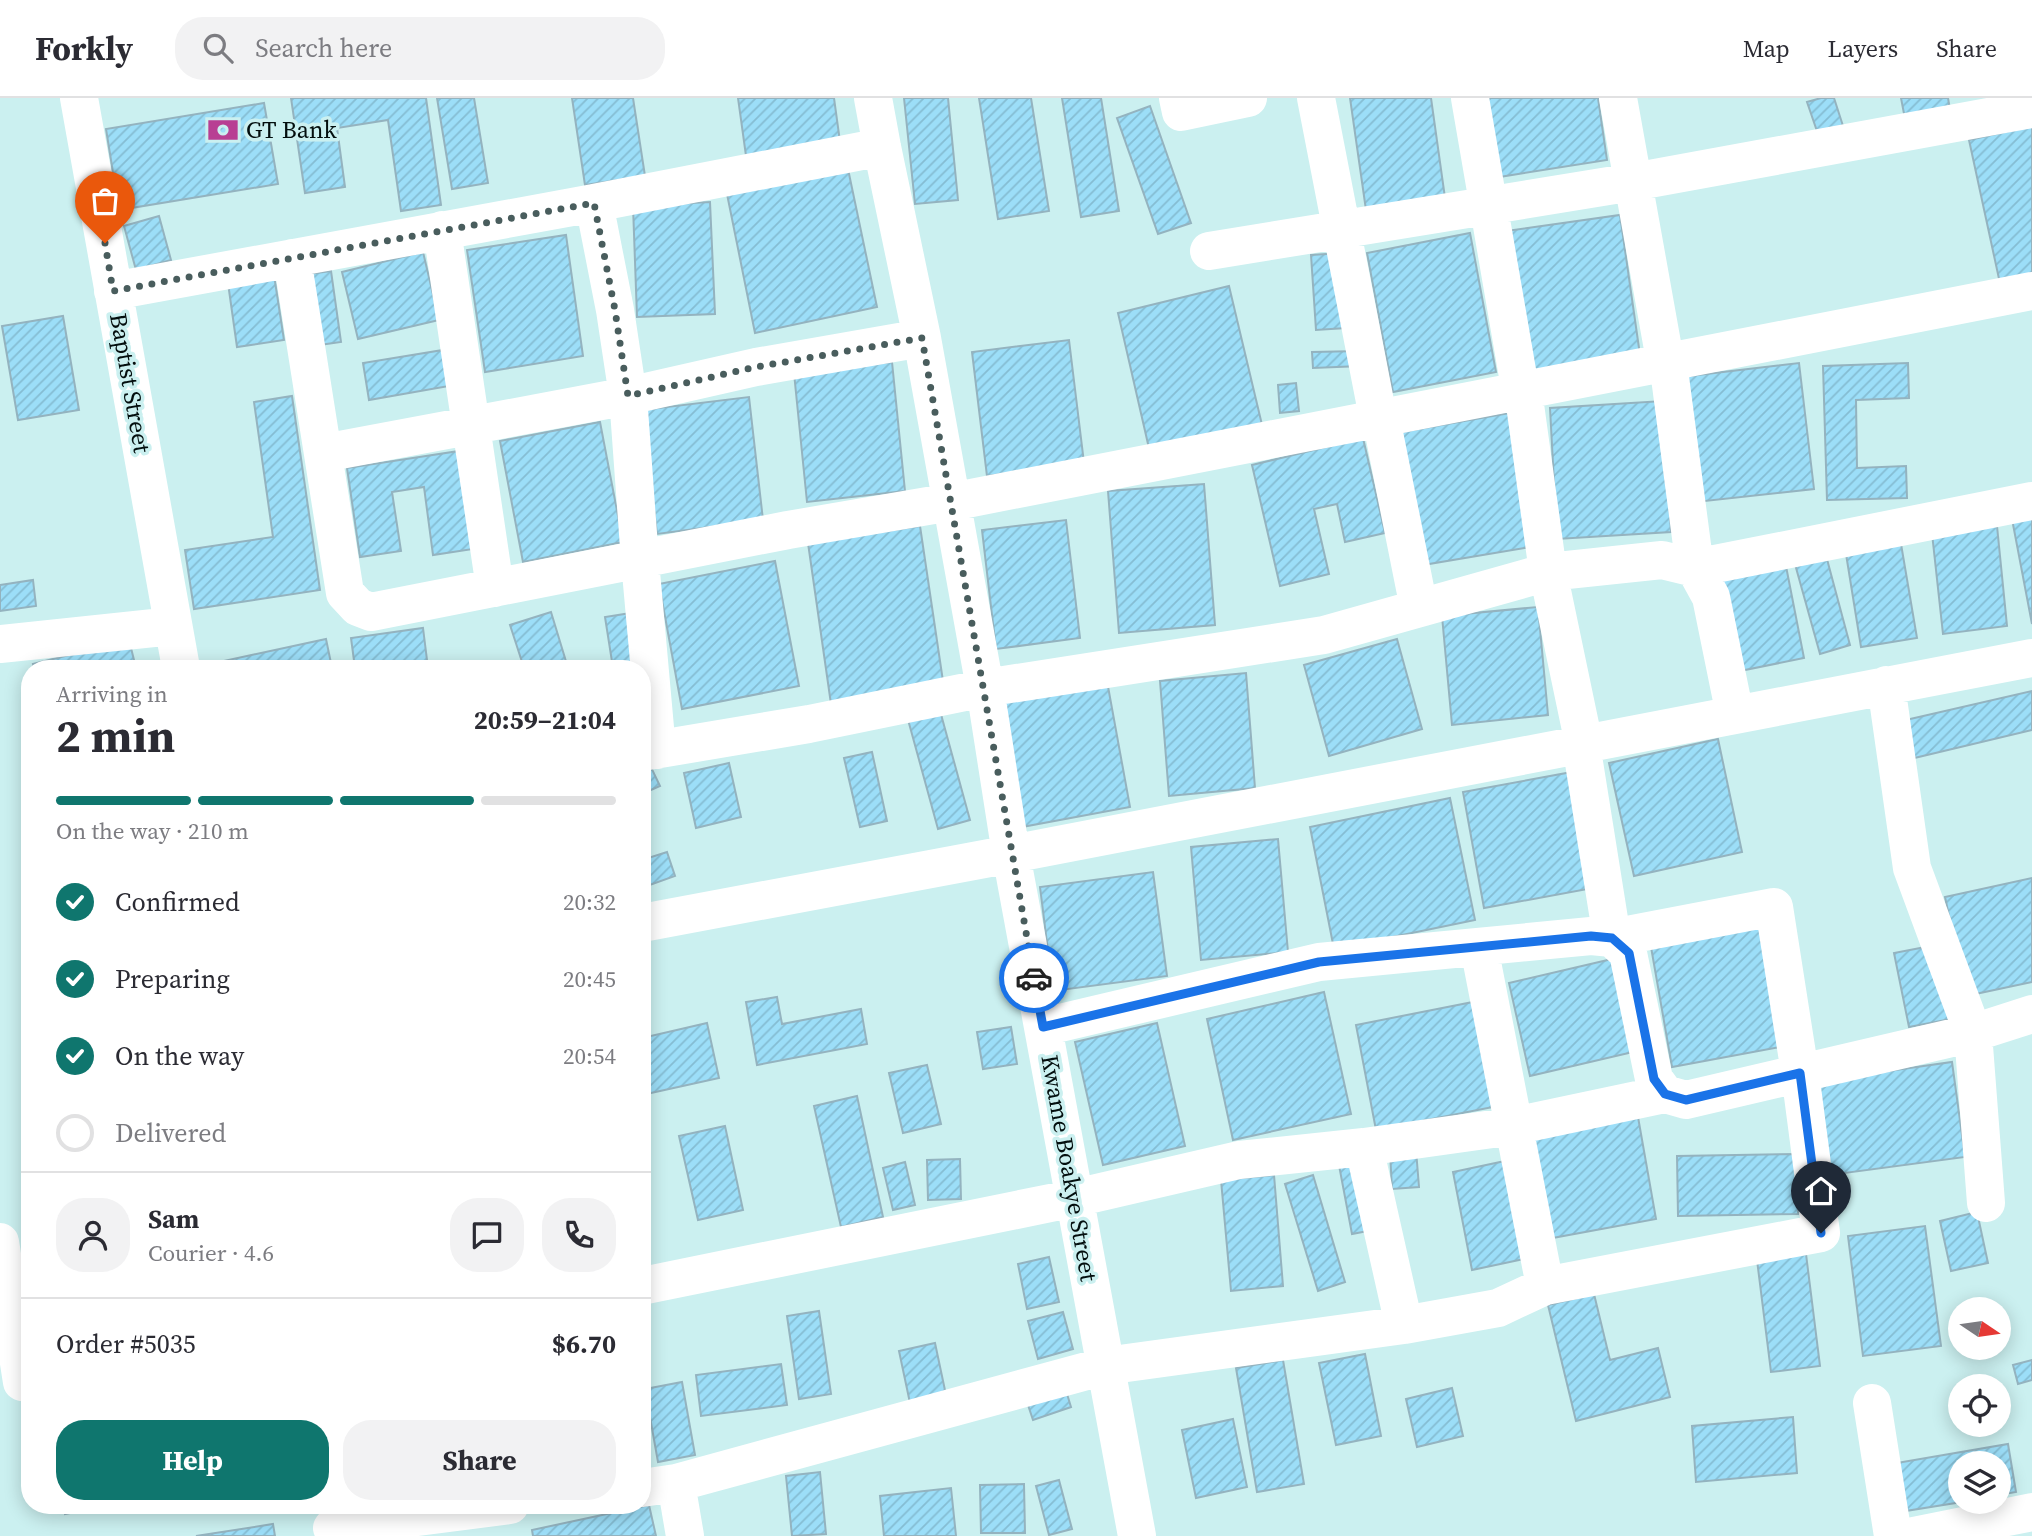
<!DOCTYPE html>
<html lang="en">
<head>
<meta charset="utf-8">
<style>
  :root { --surface:#fff; --page:#f2f2f3; --text:#2b2b33; --muted:#7c7c81; --line:#e1e1e2; --accent:#0f766e }
  body { margin:0; font-family:"Source Serif 4",serif; background:var(--page); color:var(--text); height:100vh; display:flex; flex-direction:column; font-size:26px; white-space:nowrap }
  * { box-sizing:border-box; margin:0 }
  p { font-size:23px; color:var(--muted) }
  .icon { flex:none; width:38px; height:38px; fill:none; stroke:currentColor; stroke-width:2; stroke-linecap:round; stroke-linejoin:round }
  .map { position:relative; flex:1; overflow:hidden }
  .details { position:absolute; left:21px; top:562px; width:630px; height:854px; display:flex; flex-direction:column; background:var(--surface); border-radius:28px; box-shadow:0 4px 18px #0003 }
  .details>* { flex:none }
  .needle { width:46px; rotate:103deg }
  .tools { position:absolute; left:1948px; top:1199px; display:grid; gap:14px }
  .tools a { display:grid; place-items:center; width:63px; height:63px; border-radius:50%; background:var(--surface); box-shadow:0 4px 18px #0003; font-size:35px }
  .pin { position:absolute; display:grid; place-items:center; width:60px; height:60px; color:#fff; margin:-72px -30px; border-radius:50% 50% 50% 0; rotate:-45deg; box-shadow:0 0 7px #0007 }
  .pin .icon { rotate:45deg }
  .courier { position:absolute; display:grid; place-items:center; width:70px; height:70px; margin:-35px; border:5px solid #1a73e8; border-radius:50%; background:#fff; color:#222; box-shadow:0 2px 9px #0007 }
  .head em { font-style:normal; font-weight:700 }
  .head div { display:flex; flex-direction:column-reverse }
  .head { display:flex; align-items:center; justify-content:space-between; height:119px; padding:0 35px }
  h1 { font-size:46px; font-weight:700; line-height:52px }
  .bar { display:grid; grid-template-columns:repeat(4,1fr); gap:10px 7px; align-content:center; height:84px; padding:0 35px }
  .bar i { height:9px; border-radius:5px; background:var(--line) }
  .bar .on { background:var(--accent) }
  .bar p { grid-column:span 4 }
  .line { display:flex; align-items:center; gap:18px; padding:0 35px; border-top:2px solid var(--line) }
  .line div { flex:1 }
  .round { display:grid; place-items:center; flex:none; width:74px; height:74px; border-radius:28px; background:var(--page) }
  ol { padding:0 35px; list-style:none }
  li { display:flex; align-items:center; gap:21px; height:77px }
  li p { margin-inline-start:auto }
  li .icon { padding:7px; border-radius:50%; background:var(--accent); color:#fff; stroke-width:4 }
  li:last-child { color:var(--muted) }
  li i { width:38px; height:38px; border:4px solid var(--line); border-radius:50% }
  .cta { display:flex; gap:14px; margin-top:auto; padding:14px 35px }
  .cta a { flex:1; height:80px; border-radius:28px; background:var(--accent); color:#fff; font-size:28px; font-weight:700; line-height:80px; text-align:center }
  .cta a+a { background:var(--page); color:var(--text) }
  header { display:flex; align-items:center; gap:42px; box-sizing:border-box; height:98px; padding:0 35px; background:var(--surface); border-bottom:2px solid var(--line) }
  header strong { font-size:33px }
  nav { display:flex; gap:38px; margin-inline-start:auto; font-size:24px }
  .search { width:490px; height:63px; background:var(--page); display:flex; align-items:center; gap:18px; box-sizing:border-box; padding:0 24px; border-radius:28px; color:var(--muted); font-size:26px }
  .map>svg:first-child { display:block }
  .building { fill:url(#building-hatch); stroke:#94b3bf; stroke-width:2 }
  .lines { fill:none; stroke-linecap:round; stroke-linejoin:round }
  .minor { stroke:#fff; stroke-width:38 }
  .done { stroke:#495d5d; stroke-width:7; stroke-dasharray:0 12.6 }
  .route { stroke:#1a73e8; stroke-width:9 }
  .labels { text-anchor:middle; stroke-width:7; stroke-linejoin:round; paint-order:stroke }
  .poi-label { font-size:24px; fill:#030e0e; stroke:#cbf0f0; text-anchor:start }
  .street-label { font-size:24px; fill:#030e0e; stroke:#cbf0f0 }
</style>
</head>
<body>
<header>
<strong>Forkly</strong>
<div class="search"><svg class="icon" aria-label="search" viewBox="0 0 24 24"><circle cx="10" cy="10" r="6"/><path d="M15 15l6 6"/></svg>Search here</div>
<nav><a>Map</a><a>Layers</a><a>Share</a></nav>
</header>
<div class="map">
<svg width="2032" height="1438" viewBox="0 0 2032 1438">
  <defs>
    <pattern id="building-hatch" width="6" height="6" patternUnits="userSpaceOnUse" patternTransform="scale(1.75)"><rect width="6" height="6" fill="#9cdef8"/><path d="M-1 1l2-2M0 6l6-6M5 7l2-2" fill="none" stroke="#85bdd3"/></pattern>
  </defs>
  <rect width="100%" height="100%" fill="#cbf0f0"/>
  <path class="building" d="M291 0H426L441 107 401 113 388 22 337 30 345 89 305 95Z
    M437 0H474L488 85 452 91Z
    M572 0H633L645 78 585 87Z
    M738 0H834L841 51 747 65Z
    M904 0H948L958 102 915 106Z
    M979 0H1031L1049 113 998 121Z
    M1062 0H1101L1119 113 1081 119Z
    M1350 0H1431L1446 107 1367 119Z
    M1480 0H1598L1607 62 1493 80Z
    M1821 0H1834L1844 31 1819 39 1807 4Z
    M1901 0H1948L1951 17 1906 26Z
    M264 5 278 86 119 112 106 31Z
    M1150 8 1191 125 1158 136 1117 20Z
    M2032 28V183L2001 190 1969 42Z
    M848 71 877 209 755 235 727 96Z
    M710 104 715 216 637 219 633 108Z
    M1620 117 1640 257 1526 274 1506 133Z
    M159 118 171 162 136 172 124 128Z
    M1470 135 1496 274 1393 294 1367 155Z
    M566 137 583 258 485 274 467 152Z
    M423 154 439 222 358 241 342 174Z
    M1342 155 1346 230 1316 232 1311 157Z
    M331 173 341 244 319 247 309 176Z
    M274 177 284 242 237 249 228 185Z
    M1229 188 1263 331 1151 359 1118 215Z
    M63 218 79 312 18 322 2 228Z
    M1069 242 1084 365 987 378 972 254Z
    M443 252 449 288 369 302 363 265Z
    M1360 253 1361 268 1313 270 1312 254Z
    M892 264 905 393 807 404 794 275Z
    M1799 265 1814 391 1696 404 1681 279Z
    M1908 265 1909 300 1856 302 1857 370 1906 368 1907 400 1827 402 1823 268Z
    M1296 285 1299 313 1280 315 1278 287Z
    M292 298 320 492 194 511 185 452 273 439 254 304Z
    M749 299 763 422 657 436 642 312Z
    M1663 303 1671 434 1557 441 1550 310Z
    M1521 313 1543 447 1417 468 1396 335Z
    M600 324 623 444 523 464 500 343Z
    M1363 340 1385 435 1345 444 1337 406 1314 411 1329 476 1280 488 1252 367Z
    M459 353 473 451 433 457 424 389 392 394 401 453 360 459 347 370Z
    M1204 386 1215 527 1119 535 1108 393Z
    M2032 417V526L2012 421Z
    M1996 418 2007 528 1943 536 1931 426Z
    M1066 422 1080 540 996 551 982 432Z
    M920 428 944 590 831 606 808 445Z
    M1901 446 1917 540 1861 549 1846 456Z
    M1824 450 1850 547 1820 556 1793 459Z
    M1784 458 1804 560 1740 573 1720 470Z
    M775 463 799 588 682 611 659 486Z
    M33 482 36 508 0 513V487Z
    M1538 509 1548 617 1452 627 1442 518Z
    M551 514 568 570H524L510 527Z
    M631 515 640 570H613L605 519Z
    M423 530 428 570H355L351 540Z
    M326 541 332 570H211L210 566Z
    M1397 541 1422 631 1329 658 1304 567Z
    M129 542 136 570H34L33 566Z
    M1246 575 1255 690 1169 698 1160 583Z
    M1107 583 1130 709 1022 729 999 603Z
    M2032 593V632L1906 662 1897 624Z
    M939 609 970 722 938 731 907 618Z
    M1718 641 1742 754 1634 778 1609 665Z
    M872 654 887 723 860 729 844 660Z
    M648 663 660 688 642 696V666Z
    M729 665 741 719 696 730 684 675Z
    M1572 674 1593 790 1484 810 1463 694Z
    M1450 700 1475 822 1334 851 1310 729Z
    M1278 741 1288 854 1201 862 1191 749Z
    M667 754 675 778 647 788 642 772V762Z
    M1153 774 1167 878 1053 893 1040 789Z
    M2032 780V884L1966 898 1945 799Z
    M1764 828 1785 948 1672 969 1651 849Z
    M1936 847 1951 921 1909 929 1894 855Z
    M1612 861 1633 954 1530 978 1509 885Z
    M1324 894 1351 1016 1233 1042 1207 921Z
    M777 899 782 926 861 911 867 946 757 967 746 904Z
    M1478 903 1498 1008 1376 1032 1356 927Z
    M707 925 719 980 642 997V940Z
    M1157 925 1185 1048 1103 1067 1075 944Z
    M1011 929 1017 966 983 971 977 934Z
    M1952 964 1965 1059 1830 1077 1818 983Z
    M927 967 941 1026 903 1035 889 975Z
    M857 998 883 1119 841 1129 814 1008Z
    M1638 1019 1656 1121 1547 1141 1529 1039Z
    M725 1028 743 1112 698 1122 679 1038Z
    M1416 1052 1419 1089 1392 1091 1390 1054Z
    M1798 1056V1116L1678 1118 1677 1058Z
    M1359 1057 1373 1132 1352 1136 1338 1062Z
    M960 1061 961 1101 928 1102 927 1062Z
    M1505 1063 1524 1161 1472 1172 1453 1074Z
    M905 1064 915 1107 893 1112 883 1070Z
    M1274 1077 1283 1188 1231 1193 1221 1082Z
    M1313 1077 1345 1184 1318 1193 1285 1086Z
    M1977 1114 1988 1165 1951 1173 1940 1123Z
    M1925 1128 1941 1248 1863 1258 1848 1138Z
    M1805 1148 1820 1268 1771 1274 1756 1154Z
    M1049 1159 1059 1204 1027 1211 1018 1166Z
    M1594 1196 1610 1262 1658 1250 1670 1299 1576 1323 1548 1207Z
    M819 1213 831 1296 799 1301 787 1218Z
    M1063 1214 1073 1251 1038 1261 1028 1223Z
    M935 1245 946 1297 910 1305 899 1253Z
    M1365 1256 1381 1338 1336 1347 1319 1265Z
    M1283 1262 1304 1386 1257 1394 1236 1270Z
    M2032 1262V1282L2018 1286 2013 1267Z
    M781 1266 787 1307 701 1318 696 1277Z
    M682 1284 695 1357 658 1364 645 1291Z
    M1064 1286 1071 1309 1033 1322 1025 1298Z
    M1452 1290 1463 1338 1417 1349 1406 1301Z
    M1793 1319 1797 1375 1696 1384 1692 1328Z
    M1233 1321 1247 1389 1196 1400 1182 1332Z
    M2008 1346 2016 1394 1998 1397V1365H1960V1404H1962L1893 1415 1885 1367Z
    M820 1374 826 1436 792 1438 786 1378Z
    M1059 1382 1072 1431 1049 1437 1036 1388Z
    M1024 1386 1025 1435H981L980 1387Z
    M951 1390 956 1438H884L880 1398Z
    M63 1407H109L65 1416Z
    M649 1407 656 1438H533L532 1432Z
    M273 1426 275 1438H196Z"/>
  <g class="lines">
    <path class="minor" d="M79 0 181 570
      M873 0 882 49 922 240 985 590 1011 756 1137 1438
      M1178 0 1181 14 1248 0
      M1316 0 1378 319 1381 320 1419 510
      M1618 0 1665 262 1668 264 1695 470 2032 403
      M594 105 882 49
      M442 132 495 490
      M1209 153 1633 84 2032 11
      M292 160 345 495 358 509 371 514 788 432 951 404 2032 193
      M113 193 594 105 615 212 628 298 640 463 657 652
      M324 355 628 298 756 269 922 240
      M0 546 173 528
      M1886 587 1912 770 1973 935 1986 1105
      M642 654 809 626 985 590 1324 537 1548 474 1662 462 1695 470 1711 499 1735 617
      M642 825 1011 756 2032 560
      M1479 849 1545 1188
      M1043 929 1319 864 1591 838 1612 840 1628 855 1654 981 1665 996 1686 1002 1973 935 2032 916
      M1364 1049 1404 1227
      M0 1144 22 1284
      M642 1188 1075 1100 1239 1062 1364 1049 1514 1028 1665 996
      M1872 1305 1893 1438
      M676 1385 685 1438
      M642 1390 676 1385 1105 1268 1404 1227 1498 1210 1545 1188 1821 1135 1800 975 1774 809 1612 840 1582 652 1584 646 1548 474 1523 292 1520 290 1470 0
      M332 1430 510 1407
      M1913 1438 2032 1414"/>
  </g>
  <g class="lines">
    <path class="done" d="M105 145 113 193 594 105 615 212 628 298 756 269 922 240 1034 880"/>
    <path class="route" d="M1034 880 1043 929 1319 864 1591 838 1612 840 1629 855 1654 981 1665 996 1686 1002 1800 975 1821 1135"/>
  </g>
  <defs>
    <symbol id="bank-bare" viewBox="-9 -9 18 18"><path d="M-6-4H6V4H-6ZM0-2.3a2.3 2.3 0 1 0 0 4.6a2.3 2.3 0 1 0 0-4.6Z" fill="#b83f93" stroke="#cbf0f0" stroke-width="2.5" paint-order="stroke"/></symbol>
  </defs>
  <g fill-rule="evenodd">
    <use href="#bank-bare" x="201" y="10" width="44" height="44"/>
  </g>
  <g class="labels">
    <g class="poi-label">
      <text x="246" y="40">GT Bank</text>
    </g>
    <g class="street-label">
      <text transform="translate(130 285) rotate(80)" y="8">Baptist Street</text>
      <text transform="translate(1069 1070) rotate(80)" y="8">Kwame Boakye Street</text>
    </g>
  </g>
</svg>
<div class="tools">
<a><svg class="needle" viewBox="-14 -14 28 28"><path d="M0-13l5 13h-10z" fill="#e53935"/><path d="M0 13l5-13h-10z" fill="#7c7c81"/></svg></a>
<a><svg class="icon" aria-label="locate" viewBox="0 0 24 24"><circle cx="12" cy="12" r="6"/><path d="M12 2v4M12 18v4M2 12h4M18 12h4"/></svg></a>
<a><svg class="icon" aria-label="layers" viewBox="0 0 24 24"><path d="M12 4l9 5-9 5-9-5zM3 14l9 5 9-5"/></svg></a>
</div>
<div class="pin" style="left:105px;top:145px;background:#ea580c"><svg class="icon" aria-label="bag" viewBox="0 0 24 24"><path d="M5 8h14l-1 12H6zM9 8a3 3 0 0 1 6 0"/></svg></div>
<div class="pin" style="left:1821px;top:1135px;background:#1f2937"><svg class="icon" aria-label="home" viewBox="0 0 24 24"><path d="M3 11l9-7 9 7M6 9v11h12V9"/></svg></div>
<div class="courier" style="left:1034px;top:880px"><svg class="icon" aria-label="car" viewBox="0 0 24 24"><path d="M5 17H2v-5l4-1 3-4h7l3 4 3 1v5h-3M9 17h6M6 11h13"/><circle cx="7" cy="17" r="2"/><circle cx="17" cy="17" r="2"/></svg></div>
<section class="details">
<div class="head"><div><h1>2 min</h1><p>Arriving in</p></div><em>20:59–21:04</em></div>
<div class="bar"><i class="on"></i><i class="on"></i><i class="on"></i><i></i><p>On the way · 210 m</p></div>
<ol>
<li><svg class="icon" aria-label="check" viewBox="0 0 24 24"><path d="M5 12l5 5 9-10"/></svg>Confirmed<p>20:32</p></li>
<li><svg class="icon" aria-label="check" viewBox="0 0 24 24"><path d="M5 12l5 5 9-10"/></svg>Preparing<p>20:45</p></li>
<li><svg class="icon" aria-label="check" viewBox="0 0 24 24"><path d="M5 12l5 5 9-10"/></svg>On the way<p>20:54</p></li>
<li><i></i>Delivered</li>
</ol>
<div class="line" style="height:126px"><a class="round"><svg class="icon" aria-label="person" viewBox="0 0 24 24"><circle cx="12" cy="8" r="4"/><path d="M4 21q1-7 8-7t8 7"/></svg></a><div><b>Sam</b><p>Courier · 4.6</p></div><a class="round"><svg class="icon" aria-label="chat" viewBox="0 0 24 24"><path d="M4 5h16v11H9l-5 4z"/></svg></a><a class="round"><svg class="icon" aria-label="phone" viewBox="0 0 24 24"><path d="M5 4h4l2 5-3 2q2 4 5 5l2-3 5 2v4C11 20 4 13 5 4z"/></svg></a></div>
<div class="line" style="height:91px"><div>Order #5035</div><b>$6.70</b></div>
<div class="cta"><a>Help</a><a>Share</a></div>
</section>
</div>
</body>
</html>
